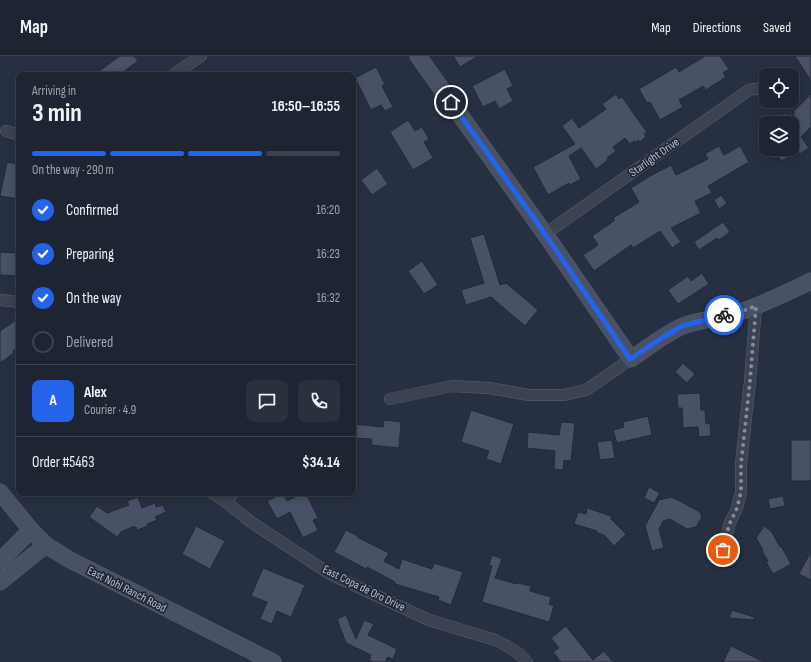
<!DOCTYPE html>
<html lang="en">
<head>
<meta charset="utf-8">
<style>
  :root { --surface:#1d2432; --page:#2a303e; --text:#f1f3f6; --muted:#a0a4ac; --line:#3b414d; --accent:#2563eb }
  body { margin:0; font-family:"Sofia Sans Condensed",sans-serif; background:var(--page); color:var(--text); height:100vh; display:flex; flex-direction:column; font-size:15px; white-space:nowrap }
  * { box-sizing:border-box; margin:0 }
  p { font-size:13px; color:var(--muted) }
  .icon { flex:none; width:22px; height:22px; fill:none; stroke:currentColor; stroke-width:2; stroke-linecap:round; stroke-linejoin:round }
  .map { position:relative; flex:1; overflow:hidden }
  .side { position:absolute; left:16px; top:16px; width:340px; height:424px; display:flex; flex-direction:column; background:var(--surface); border-radius:8px; box-shadow:0 2px 10px #0003,0 0 0 1px var(--line) }
  .side>* { flex:none }
  .buttons { position:absolute; left:759px; top:12px; display:grid; gap:8px }
  .buttons a { display:grid; place-items:center; width:40px; height:40px; border-radius:8px; background:var(--surface); box-shadow:0 2px 10px #0003,0 0 0 1px var(--line); font-size:20px }
  .pin { position:absolute; display:grid; place-items:center; width:34px; height:34px; color:#fff; margin:-17px; border:2px solid #fff; border-radius:50%; box-shadow:0 1px 4px #0007 }
  .courier { position:absolute; display:grid; place-items:center; width:40px; height:40px; margin:-20px; border:3px solid #2563eb; border-radius:50%; background:#fff; color:#222; box-shadow:0 1px 5px #0007 }
  .headline em { font-style:normal; font-weight:700 }
  .headline div { display:flex; flex-direction:column-reverse }
  .headline { display:flex; align-items:center; justify-content:space-between; height:68px; padding:0 16px }
  h1 { font-size:26px; font-weight:700; line-height:30px }
  .bar { display:grid; grid-template-columns:repeat(4,1fr); gap:6px 4px; align-content:center; height:48px; padding:0 16px }
  .bar i { height:5px; border-radius:3px; background:var(--line) }
  .bar .current { background:var(--accent) }
  .bar p { grid-column:span 4 }
  .line { display:flex; align-items:center; gap:10px; padding:0 16px; border-top:1px solid var(--line) }
  .line div { flex:1 }
  .round { display:grid; place-items:center; flex:none; width:42px; height:42px; border-radius:8px; background:var(--page) }
  ol { padding:0 16px; list-style:none }
  li { display:flex; align-items:center; gap:12px; height:44px }
  li p { margin-inline-start:auto }
  li .icon { padding:4px; border-radius:50%; background:var(--accent); color:#fff; stroke-width:4 }
  li:last-child { color:var(--muted) }
  li i { width:22px; height:22px; border:2px solid var(--line); border-radius:50% }
  header { display:flex; align-items:center; gap:24px; box-sizing:border-box; height:56px; padding:0 20px; background:var(--surface); border-bottom:1px solid var(--line) }
  header strong { font-size:19px }
  nav { display:flex; gap:22px; margin-inline-start:auto; font-size:14px }
  .map>svg:first-child { display:block }
  .building { fill:#485166; stroke:#222939 }
  .lines { fill:none; stroke-linecap:round; stroke-linejoin:round }
  .street-casing { stroke:#59606f; stroke-width:12 }
  .secondary-casing { stroke:#59606f; stroke-width:17 }
  .street { stroke:#3b4251; stroke-width:11 }
  .secondary { stroke:#495164; stroke-width:16 }
  .done { stroke:#858c9b; stroke-width:4; stroke-dasharray:0 7.2 }
  .route { stroke:#2563eb; stroke-width:5 }
  .labels { text-anchor:middle; stroke-width:3.5; stroke-linejoin:round; paint-order:stroke }
  .street-label { font-size:12px; fill:#b8becb; stroke:#202737 }
</style>
</head>
<body>
<header>
<strong>Map</strong>
<nav><a>Map</a><a>Directions</a><a>Saved</a></nav>
</header>
<div class="map">
<svg width="811" height="606" viewBox="0 0 811 606">
  <rect width="100%" height="100%" fill="#273042"/>
  <path class="building" d="M120 0H134L138 5 119 19H94Z
    M453 0H478L460 11Z
    M705 0H720L729 13 723 17 726 21 706 34 703 30 679 44 683 51 660 64 650 46 647 47 639 33 676 11 679 16Z
    M795 0H811V25Z
    M376 11 385 28 382 30 393 51 385 55 381 49 371 54 355 22Z
    M505 13 513 30 507 33 513 45 499 53 495 45 483 51 472 30Z
    M616 38 619 43 622 41 639 65 647 76 644 78 646 81 640 86 638 84 635 87 634 85 630 88 625 82 613 91 616 95 607 102 608 104 596 113 581 92 569 100 581 123 570 129 569 127 548 139 533 111 575 88 562 70 572 62 579 72 606 53 602 48Z
    M811 38V71L801 81 809 92 800 98 797 94 782 105 778 101 775 103 768 93H792V68L794 70V55Z
    M785 57 792 67H770Z
    M408 64 415 75 422 71 429 83 424 86 433 102 413 114 390 76Z
    M719 90 724 99 740 90 749 106 708 130 712 137 695 145 701 157 671 172 681 186 672 192 660 175 633 192 631 189 594 215 583 199 598 189 592 180 615 164 613 162 639 146 631 132 650 120 671 109 676 119 708 103 705 98Z
    M7 106 19 108V143L0 140Z
    M377 112 388 128 372 139 361 124Z
    M721 139 727 147 719 153 714 144Z
    M723 166 730 176 719 184 717 182 699 194 694 186Z
    M484 178 500 229 506 227 538 254 525 270 491 241 466 249 461 234 484 227 470 182Z
    M0 196 19 197V220L0 219Z
    M422 205 438 229 424 238 408 215Z
    M702 217 709 228 678 248 668 234 688 220 691 225Z
    M19 262V291L13 295 14 297 0 307V275Z
    M683 307 695 318 687 327 675 316Z
    M700 337 701 354H705L706 368 710 367 711 380 699 381 698 371 683 372 682 352H678L677 338Z
    M471 354 514 368 501 408 486 403 489 395 461 386Z
    M648 360 652 379 617 387 613 374 624 371 623 366Z
    M384 364 401 366 399 392 371 389 372 383 353 382V368L383 371Z
    M561 366 575 367 571 405 564 404 563 414 554 413 555 395 527 392 528 376 559 379Z
    M612 384 615 402 600 404 597 386Z
    M791 384H811V425H791Z
    M649 431 660 437 654 447 644 442Z
    M283 437 287 445 303 437H306L318 462 313 464 318 474 303 482 290 456 277 463 267 445Z
    M783 440 785 450 770 453 768 443Z
    M138 441 142 452 155 447 156 451 163 449 166 456 155 461 157 464 147 468 148 470 137 474 136 471H132L121 476 117 481 89 461 97 450 107 457 129 449 127 445Z
    M672 441 700 456 702 461 696 471 687 473 670 463 663 465 659 473 664 492 652 495 645 470 659 444Z
    M587 452 611 460V463L626 478 614 490 604 479 597 477V475L574 468 578 456 586 458Z
    M196 470 225 485 210 513 182 498Z
    M764 470 771 475 780 491 781 490 791 508 773 518 766 506 768 505 762 495 763 494 756 482Z
    M346 474 358 480 357 481 389 497 384 505 399 513 402 503 432 513 434 507 463 516 451 549 438 544 439 541 395 528V526L367 511 366 513 334 496Z
    M811 495V524L799 518Z
    M492 499 502 503 495 522 517 528 518 527 531 530 530 535 551 541 549 548 554 550 549 566 482 546 492 510 489 509Z
    M263 512 305 529 291 561 277 555 272 568 260 563 267 546 251 540Z
    M732 554 754 561V564L729 562Z
    M346 559 356 583 364 564 374 568 368 579 397 593 393 603 387 601 385 606H373L369 604 371 599 346 587 337 563Z
    M566 570 593 604 604 595 613 606H561L553 596 559 592 551 582Z
    M731 590 764 606H723Z"/>
  <g class="lines">
    <defs>
      <path id="street" d="M173 19 201 0
        M6 75 19 79
        M545 178 749 34 766 31
        M0 244 19 246
        M390 343 452 330 489 332 529 339H564L586 334 631 303
        M212 437 226 446 251 466 330 518 429 564 495 584 507 590 518 597 527 606
        M226 446 233 437
        M723 496 729 469 737 452 741 436V408L750 325 756 250"/>
      <path id="secondary" d="M418 0 545 178 631 303C646 293 666 277 683 270 701 263 721 262 740 256 764 248 788 236 811 225
        M0 436 31 474 46 489 70 504 96 517 273 606
        M0 505 31 474
        M0 526 46 489"/>
    </defs>
    <use href="#street" class="street-casing"/>
    <use href="#secondary" class="secondary-casing"/>
    <use href="#street" class="street"/>
    <use href="#secondary" class="secondary"/>
  </g>
  <g class="lines">
    <path class="done" d="M723 494 729 469 737 452 741 436V408L750 325 756 250 740 256 724 259"/>
    <path class="route" d="M451 46 545 178 630 303 665 280 682 270 724 259"/>
  </g>
  <g class="labels">
    <g class="street-label">
      <text transform="translate(654 101) rotate(-35)" y="4">Starlight Drive</text>
      <text transform="translate(364 532) rotate(26)" y="4">East Copa de Oro Drive</text>
      <text transform="translate(127 533) rotate(27)" y="4">East Nohl Ranch Road</text>
    </g>
  </g>
</svg>
<div class="buttons">
<a><svg class="icon" aria-label="locate" viewBox="0 0 24 24"><circle cx="12" cy="12" r="6"/><path d="M12 2v4M12 18v4M2 12h4M18 12h4"/></svg></a>
<a><svg class="icon" aria-label="layers" viewBox="0 0 24 24"><path d="M12 4l9 5-9 5-9-5zM3 14l9 5 9-5"/></svg></a>
</div>
<div class="pin" style="left:723px;top:494px;background:#ea580c"><svg class="icon" aria-label="bag" viewBox="0 0 24 24"><path d="M5 8h14l-1 12H6zM9 8a3 3 0 0 1 6 0"/></svg></div>
<div class="pin" style="left:451px;top:46px;background:#1f2937"><svg class="icon" aria-label="home" viewBox="0 0 24 24"><path d="M3 11l9-7 9 7M6 9v11h12V9"/></svg></div>
<div class="courier" style="left:724px;top:259px"><svg class="icon" aria-label="bike" viewBox="0 0 24 24"><circle cx="6" cy="16" r="4"/><circle cx="18" cy="16" r="4"/><path d="M6 16l4-8h5l3 8M10 8l3 8H6M13 5h3"/></svg></div>
<section class="side">
<div class="headline"><div><h1>3 min</h1><p>Arriving in</p></div><em>16:50–16:55</em></div>
<div class="bar"><i class="current"></i><i class="current"></i><i class="current"></i><i></i><p>On the way · 290 m</p></div>
<ol>
<li><svg class="icon" aria-label="check" viewBox="0 0 24 24"><path d="M5 12l5 5 9-10"/></svg>Confirmed<p>16:20</p></li>
<li><svg class="icon" aria-label="check" viewBox="0 0 24 24"><path d="M5 12l5 5 9-10"/></svg>Preparing<p>16:23</p></li>
<li><svg class="icon" aria-label="check" viewBox="0 0 24 24"><path d="M5 12l5 5 9-10"/></svg>On the way<p>16:32</p></li>
<li><i></i>Delivered</li>
</ol>
<div class="line" style="height:72px"><b class="round" style="background:var(--accent);color:#fff">A</b><div><b>Alex</b><p>Courier · 4.9</p></div><a class="round"><svg class="icon" aria-label="chat" viewBox="0 0 24 24"><path d="M4 5h16v11H9l-5 4z"/></svg></a><a class="round"><svg class="icon" aria-label="phone" viewBox="0 0 24 24"><path d="M5 4h4l2 5-3 2q2 4 5 5l2-3 5 2v4C11 20 4 13 5 4z"/></svg></a></div>
<div class="line" style="height:52px"><div>Order #5463</div><b>$34.14</b></div>
</section>
</div>
</body>
</html>
